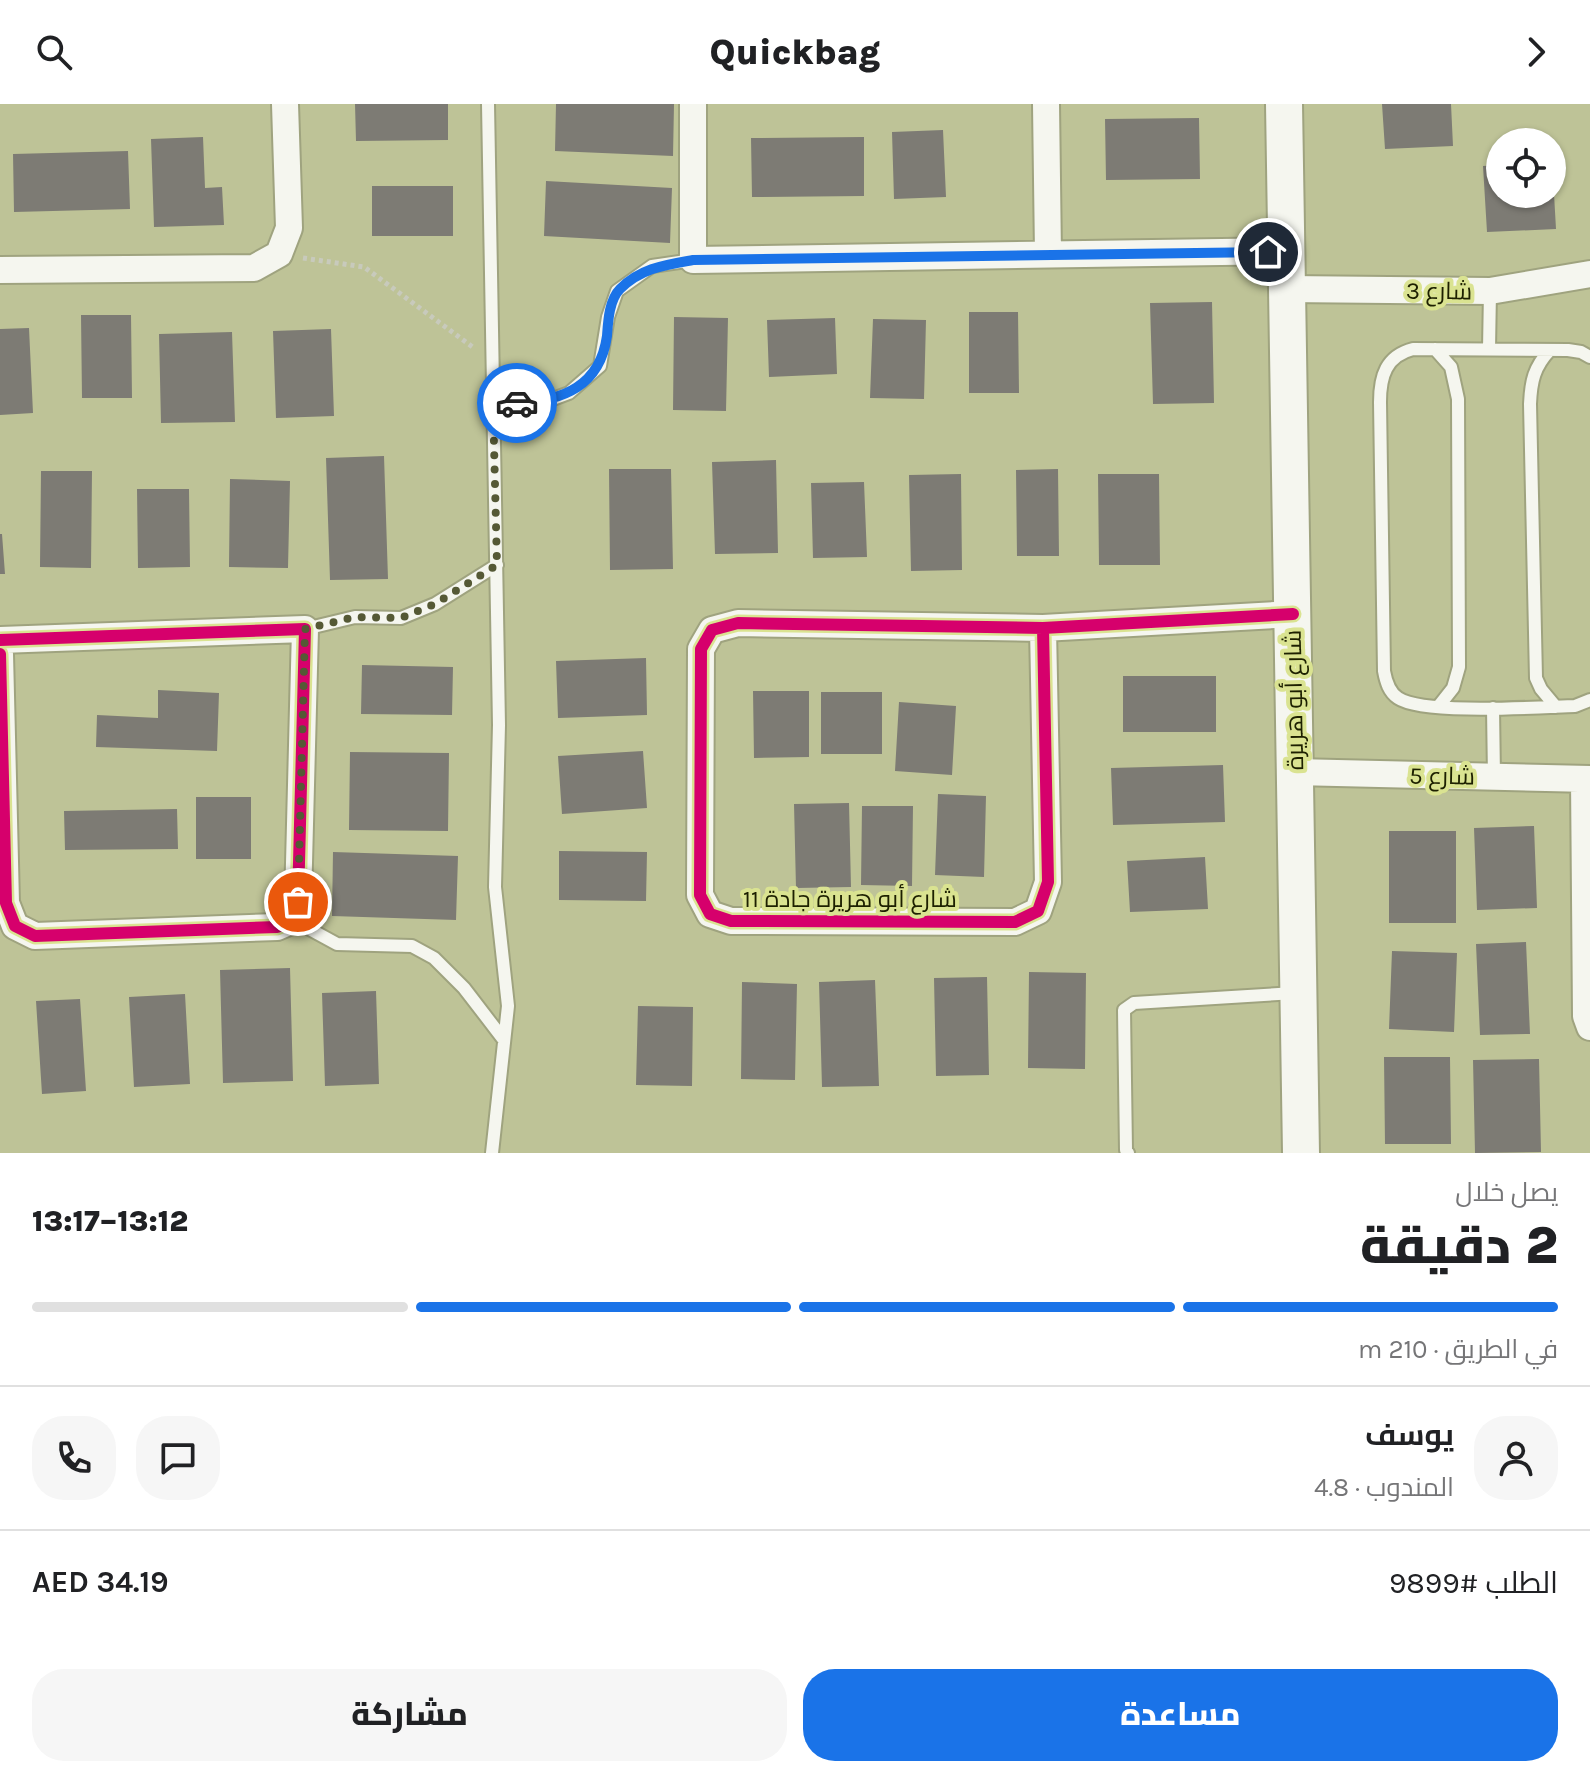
<!DOCTYPE html>
<html lang="ar">
<head>
<meta charset="utf-8">
<style>
  :root { --surface:#fff; --page:#f6f6f6; --text:#202124; --muted:#757577; --line:#e0e0e0; --accent:#1a73e8 }
  body { margin:0; font-family:Karla,Cairo,sans-serif; background:var(--page); color:var(--text); direction:rtl; height:100vh; display:flex; flex-direction:column; font-size:30px; white-space:nowrap }
  * { box-sizing:border-box; margin:0 }
  p { font-size:26px; color:var(--muted) }
  .icon { flex:none; width:44px; height:44px; fill:none; stroke:currentColor; stroke-width:2; stroke-linecap:round; stroke-linejoin:round }
  .map { position:relative; height:1049px; overflow:hidden; direction:ltr }
  .side { display:flex; flex-direction:column; background:var(--surface); flex:1 }
  .side>* { flex:none }
  .fabs { position:absolute; left:1486px; top:24px; display:grid; gap:16px }
  .fabs a { display:grid; place-items:center; width:80px; height:80px; border-radius:50%; background:var(--surface); box-shadow:0 2px 6px #0004; font-size:40px }
  .pin { position:absolute; display:grid; place-items:center; width:68px; height:68px; color:#fff; margin:-34px; border:4px solid #fff; border-radius:50%; box-shadow:0 2px 8px #0007 }
  .courier { position:absolute; display:grid; place-items:center; width:80px; height:80px; margin:-40px; border:6px solid #1a73e8; border-radius:50%; background:#fff; color:#222; box-shadow:0 2px 10px #0007 }
  .summary em { font-style:normal; font-weight:800 }
  .summary div { display:flex; flex-direction:column-reverse }
  .summary { display:flex; align-items:center; justify-content:space-between; height:136px; padding:0 32px }
  h1 { font-size:52px; font-weight:800; line-height:60px }
  .bar { display:grid; grid-template-columns:repeat(4,1fr); gap:12px 8px; align-content:center; height:96px; padding:0 32px }
  .bar i { height:10px; border-radius:6px; background:var(--line) }
  .bar .selected { background:var(--accent) }
  .bar p { grid-column:span 4 }
  .line { display:flex; align-items:center; gap:20px; padding:0 32px; border-top:2px solid var(--line) }
  .line div { flex:1 }
  .round { display:grid; place-items:center; flex:none; width:84px; height:84px; border-radius:32px; background:var(--page) }
  .cta { display:flex; gap:16px; margin-top:auto; padding:16px 32px }
  .cta a { flex:1; height:92px; border-radius:32px; background:var(--accent); color:#fff; font-size:32px; font-weight:800; line-height:92px; text-align:center }
  .cta a+a { background:var(--page); color:var(--text) }
  header { display:flex; justify-content:space-between; align-items:center; height:104px; padding:0 32px; background:var(--surface); font-size:36px; font-weight:800 }
  .map>svg:first-child { display:block }
  .building { fill:#7d7b74 }
  .lines { fill:none; stroke-linecap:round; stroke-linejoin:round }
  .lane-casing { stroke:#9fa37f; stroke-width:16 }
  .street-casing { stroke:#9fa37f; stroke-width:30 }
  .secondary-casing { stroke:#9fa37f; stroke-width:40 }
  .path { stroke:#c8cabc; stroke-width:5; stroke-dasharray:4 4; stroke-linecap:butt }
  .lane { stroke:#f5f6ef; stroke-width:12 }
  .street { stroke:#f5f6ef; stroke-width:26 }
  .secondary { stroke:#f5f6ef; stroke-width:36 }
  .cycleway-casing { stroke:#dae391; stroke-width:17 }
  .cycleway { stroke:#d6006c; stroke-width:12 }
  .done { stroke:#555935; stroke-width:8; stroke-dasharray:0 14.4 }
  .route { stroke:#1a73e8; stroke-width:10 }
  .labels { text-anchor:middle; stroke-width:8; stroke-linejoin:round; paint-order:stroke }
  .street-label { font-size:24px; fill:#1d2000; stroke:#dae391 }
</style>
</head>
<body>
<header><svg class="icon" aria-label="forward" viewBox="0 0 24 24"><path d="M9 5l7 7-7 7"/></svg>Quickbag<svg class="icon" aria-label="search" viewBox="0 0 24 24"><circle cx="10" cy="10" r="6"/><path d="M15 15l6 6"/></svg></header>
<div class="map">
<svg width="1590" height="1049" viewBox="0 0 1590 1049">
  <rect width="100%" height="100%" fill="#bec397"/>
  <path class="building" d="M355 0H448V36L356 37Z
    M556 0H674L673 52 555 47Z
    M1382 0H1451L1453 42 1385 45Z
    M1199 14 1200 75 1106 76 1105 15Z
    M943 26 946 93 894 95 892 28Z
    M203 33 205 84 222 83 224 121 154 123 151 35Z
    M864 33V92L752 93 751 34Z
    M128 47 130 105 14 108 13 50Z
    M1500 61V90H1554L1556 125 1487 128 1483 62Z
    M546 77 672 84 670 139 544 132Z
    M372 82H453V132H372Z
    M1212 198 1214 299 1153 300 1150 199Z
    M969 208H1018L1019 289H969Z
    M81 211H131L132 294H82Z
    M674 213 728 214 726 307 673 306Z
    M835 214 837 270 769 273 767 216Z
    M873 215 926 216 924 295 870 294Z
    M29 224 33 309 0 311V225Z
    M331 225 334 312 276 314 273 227Z
    M232 228 235 318 161 319 159 230Z
    M384 352 388 475 330 476 326 354Z
    M776 356 778 449 715 450 712 358Z
    M609 365H671L673 465 610 466Z
    M1058 365 1059 452H1017L1016 366Z
    M41 367H92L91 464 40 463Z
    M961 370 962 466 911 467 909 371Z
    M1098 370H1159L1160 461H1099Z
    M230 375 290 377 288 464 229 463Z
    M864 378 867 453 813 454 811 379Z
    M137 385H189L190 463 138 464Z
    M0 430H2L5 470H0Z
    M646 554 647 611 558 614 556 557Z
    M362 561 453 563 452 611 361 610Z
    M1123 572H1216V628H1123Z
    M158 586 219 589 217 647 96 643 97 611 158 614Z
    M753 587H809V653L754 654Z
    M821 588H882V650H821Z
    M899 598 956 602 952 671 895 667Z
    M643 647 647 704 562 710 558 652Z
    M350 648 449 649 448 727 349 726Z
    M1223 661 1225 718 1113 721 1111 664Z
    M938 690 986 692 984 773 935 771Z
    M196 693H251V755H196Z
    M849 699 851 783 796 784 794 700Z
    M862 702H913L912 782 861 781Z
    M177 705 178 745 65 746 64 707Z
    M1534 722 1537 804 1477 806 1474 724Z
    M1389 727H1456V819H1389Z
    M559 747 647 748 646 797 559 796Z
    M333 748 458 752 456 816 332 812Z
    M1205 753 1208 805 1130 808 1127 757Z
    M1526 838 1530 930 1480 931 1476 840Z
    M1392 847 1457 849 1454 928 1389 925Z
    M290 864 293 977 223 979 220 866Z
    M1029 868 1086 869 1085 965 1028 964Z
    M987 873 989 971 936 972 934 874Z
    M875 876 879 982 822 983 819 878Z
    M742 878 797 880 795 976 741 975Z
    M376 887 379 980 325 982 322 889Z
    M185 890 190 980 134 983 129 893Z
    M80 895 86 987 42 990 36 897Z
    M638 902 693 903 692 982 636 981Z
    M1384 953H1450L1451 1040H1385Z
    M1539 955 1541 1048 1475 1049 1473 956Z"/>
  <g class="lines">
    <defs>
      <path id="lane" d="M488 0 499 621 495 783 508 902 492 1049
        M1435 245 1451 263 1458 295 1459 563 1453 584 1438 603
        M1489 245 1490 187
        M1550 246C1534 263 1531 277 1530 300L1536 574 1541 585 1556 603
        M1590 253 1581 248 1568 246 1413 245C1386 252 1380 272 1380 298L1384 567C1386 578 1389 588 1398 594 1423 611 1540 603 1575 602L1590 596
        M493 300 545 298 569 289 600 262 608 213 617 187 652 162 693 156
        M305 525 355 513 401 514 435 500 497 461
        M1493 604 1494 673
        M293 816 337 840 412 842 434 854 464 884 504 936
        M1128 1049 1126 1046 1124 906 1134 899 1295 889"/>
      <path id="street" d="M693 0V156L1287 147
        M1046 0 1048 150
        M0 166 254 164 279 150 289 124 285 0
        M1287 185 1490 187 1590 170
        M1043 524 1048 778 1038 807 1015 818 731 817 710 810 700 791 701 545 712 526 738 519 1043 524 1293 510
        M0 536 305 525 298 798 293 816 277 823 35 832 15 822 6 799 0 550
        M1295 668 1590 675
        M1584 675 1586 912 1590 923"/>
      <path id="secondary" d="M1284 0 1301 1049"/>
    </defs>
    <use href="#lane" class="lane-casing"/>
    <use href="#street" class="street-casing"/>
    <use href="#secondary" class="secondary-casing"/>
    <path class="path" d="M303 154 364 163 474 244"/>
    <use href="#lane" class="lane"/>
    <use href="#street" class="street"/>
    <use href="#secondary" class="secondary"/>
    <defs>
      <path id="cycleway" d="M1043 524 1048 778 1038 807 1015 818 731 817 710 810 700 791 701 545 712 526 738 519 1043 524 1293 510
        M0 536 305 525 298 798 293 816 277 823 35 832 15 822 6 799 0 550"/>
    </defs>
    <use href="#cycleway" class="cycleway-casing"/>
    <use href="#cycleway" class="cycleway"/>
  </g>
  <g class="lines">
    <path class="done" d="M298 798 305 525 355 513 401 514 435 500 497 461 493 300 517 299"/>
    <path class="route" d="M517 299C563 297 600 282 607 232 608 218 609 196 620 185 641 164 665 161 693 156L1268 148"/>
  </g>
  <g class="labels">
    <g class="street-label">
      <text transform="translate(1439 187) rotate(1)" y="8">شارع 3</text>
      <text transform="translate(1294 596) rotate(-91)" y="8">شارع أبو هريرة</text>
      <text transform="translate(1442 672) rotate(1)" y="8">شارع 5</text>
      <text x="850" y="803">شارع أبو هريرة جادة 11</text>
    </g>
  </g>
</svg>
<div class="fabs">
<a><svg class="icon" aria-label="locate" viewBox="0 0 24 24"><circle cx="12" cy="12" r="6"/><path d="M12 2v4M12 18v4M2 12h4M18 12h4"/></svg></a>
</div>
<div class="pin" style="left:298px;top:798px;background:#ea580c"><svg class="icon" aria-label="bag" viewBox="0 0 24 24"><path d="M5 8h14l-1 12H6zM9 8a3 3 0 0 1 6 0"/></svg></div>
<div class="pin" style="left:1268px;top:148px;background:#1f2937"><svg class="icon" aria-label="home" viewBox="0 0 24 24"><path d="M3 11l9-7 9 7M6 9v11h12V9"/></svg></div>
<div class="courier" style="left:517px;top:299px"><svg class="icon" aria-label="car" viewBox="0 0 24 24"><path d="M5 17H2v-5l4-1 3-4h7l3 4 3 1v5h-3M9 17h6M6 11h13"/><circle cx="7" cy="17" r="2"/><circle cx="17" cy="17" r="2"/></svg></div>
</div>
<section class="side">
<div class="summary"><div><h1>2 دقيقة</h1><p>يصل خلال</p></div><em>13:12–13:17</em></div>
<div class="bar"><i class="selected"></i><i class="selected"></i><i class="selected"></i><i></i><p>في الطريق · 210 m</p></div>
<div class="line" style="height:144px"><a class="round"><svg class="icon" aria-label="person" viewBox="0 0 24 24"><circle cx="12" cy="8" r="4"/><path d="M4 21q1-7 8-7t8 7"/></svg></a><div><b>يوسف</b><p>المندوب · 4.8</p></div><a class="round"><svg class="icon" aria-label="chat" viewBox="0 0 24 24"><path d="M4 5h16v11H9l-5 4z"/></svg></a><a class="round"><svg class="icon" aria-label="phone" viewBox="0 0 24 24"><path d="M5 4h4l2 5-3 2q2 4 5 5l2-3 5 2v4C11 20 4 13 5 4z"/></svg></a></div>
<div class="line" style="height:104px"><div>الطلب #9899</div><b>AED 34.19</b></div>
<div class="cta"><a>مساعدة</a><a>مشاركة</a></div>
</section>
</body>
</html>
